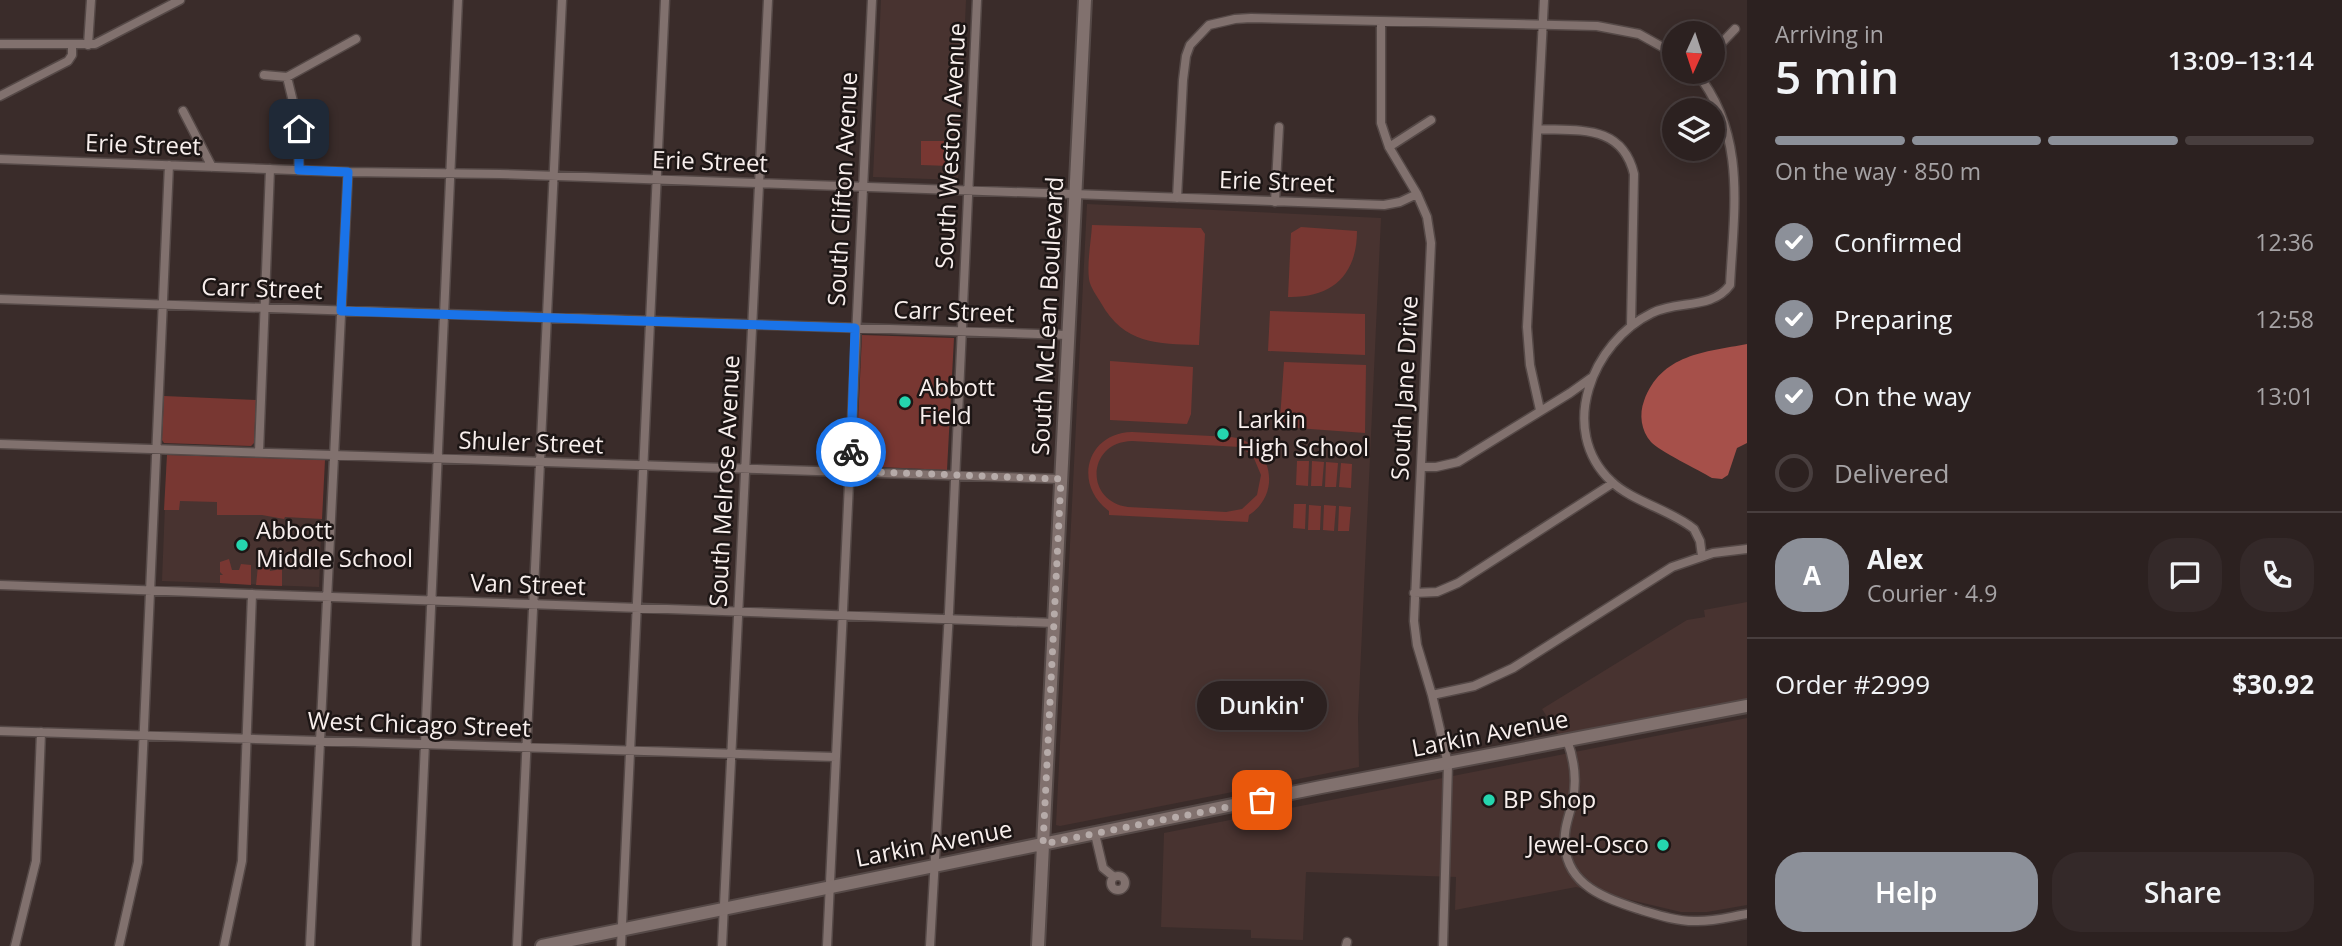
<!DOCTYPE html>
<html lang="en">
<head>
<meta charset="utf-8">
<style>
  :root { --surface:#2c2120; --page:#342929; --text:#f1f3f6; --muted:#a6a3a5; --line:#483e3e; --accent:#8c9099 }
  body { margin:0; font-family:"Open Sans",sans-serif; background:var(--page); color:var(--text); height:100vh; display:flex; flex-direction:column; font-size:26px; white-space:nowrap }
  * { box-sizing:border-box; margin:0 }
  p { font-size:23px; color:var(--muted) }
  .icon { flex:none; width:38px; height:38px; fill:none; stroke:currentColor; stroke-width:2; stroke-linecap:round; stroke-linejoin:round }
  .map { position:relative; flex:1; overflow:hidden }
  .sheet { display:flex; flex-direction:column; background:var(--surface); width:595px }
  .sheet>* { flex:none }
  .needle { width:46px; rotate:183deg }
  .controls { position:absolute; left:1662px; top:21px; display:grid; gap:14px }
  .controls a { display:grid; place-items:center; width:63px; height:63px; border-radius:50%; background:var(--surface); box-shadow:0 4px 18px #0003,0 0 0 2px var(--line); font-size:35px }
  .pin { position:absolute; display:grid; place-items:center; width:60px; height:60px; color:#fff; margin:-30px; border-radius:14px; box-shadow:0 4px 10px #0006 }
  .courier { position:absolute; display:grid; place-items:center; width:70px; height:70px; margin:-35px; border:5px solid #1a73e8; border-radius:50%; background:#fff; color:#222; box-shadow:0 2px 9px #0007 }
  .bubble { position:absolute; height:49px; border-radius:24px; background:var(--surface); box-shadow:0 4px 18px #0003,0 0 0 2px var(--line); font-size:23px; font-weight:600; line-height:49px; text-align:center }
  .summary em { font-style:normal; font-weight:600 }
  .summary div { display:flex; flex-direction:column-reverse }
  .summary { display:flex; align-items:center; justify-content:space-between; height:119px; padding:0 28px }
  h1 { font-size:46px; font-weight:600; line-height:52px }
  .bar { display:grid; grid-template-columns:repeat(4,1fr); gap:10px 7px; align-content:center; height:84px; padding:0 28px }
  .bar i { height:9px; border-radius:5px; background:var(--line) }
  .bar .on { background:var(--accent) }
  .bar p { grid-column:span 4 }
  .line { display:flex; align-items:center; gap:18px; padding:0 28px; border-top:2px solid var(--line) }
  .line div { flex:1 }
  .round { display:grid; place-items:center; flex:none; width:74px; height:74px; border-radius:28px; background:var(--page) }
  ol { padding:0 28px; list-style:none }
  li { display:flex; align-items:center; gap:21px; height:77px }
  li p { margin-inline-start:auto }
  li .icon { padding:7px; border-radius:50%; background:var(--accent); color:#fff; stroke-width:4 }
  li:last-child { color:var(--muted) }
  li i { width:38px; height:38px; border:4px solid var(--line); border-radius:50% }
  .cta { display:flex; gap:14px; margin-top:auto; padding:14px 28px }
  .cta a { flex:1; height:80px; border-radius:28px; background:var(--accent); color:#fff; font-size:28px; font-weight:600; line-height:80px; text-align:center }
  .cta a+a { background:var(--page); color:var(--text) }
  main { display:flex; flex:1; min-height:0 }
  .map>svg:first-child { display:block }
  .built { fill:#483330 }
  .green { fill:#783732; fill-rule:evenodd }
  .water { fill:#a6504a }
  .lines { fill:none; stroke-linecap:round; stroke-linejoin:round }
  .minor-casing { stroke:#554947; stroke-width:11 }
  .secondary-casing { stroke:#554947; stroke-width:16 }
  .minor { stroke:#81716e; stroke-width:8 }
  .secondary { stroke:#81716e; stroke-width:12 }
  .done { stroke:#b6aba9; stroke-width:7; stroke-dasharray:0 12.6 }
  .route { stroke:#1a73e8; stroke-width:9 }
  .poi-dot { fill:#25d5ae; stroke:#1d1615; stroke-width:2.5 }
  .labels { text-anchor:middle; stroke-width:5; stroke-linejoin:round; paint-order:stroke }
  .street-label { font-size:24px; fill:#f8efed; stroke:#1d1615 }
  .poi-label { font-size:24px; fill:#f8efed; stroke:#1d1615; text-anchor:start }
</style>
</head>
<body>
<main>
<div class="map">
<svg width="1747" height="946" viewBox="0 0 1747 946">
  <rect width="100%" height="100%" fill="#3a2c2a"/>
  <path class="built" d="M881 0H966L958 180 873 177Z
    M1087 204 1381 218 1358 718 1359 767 1060 826 1056 825Z
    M167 455 324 461 319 587 162 581Z
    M1747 602V704L1562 740 1542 709 1687 620 1705 617 1704 610Z
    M1747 718V905L1707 912H1681L1576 887 1455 910 1456 877 1306 872 1303 940 1251 938V930L1161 927 1164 833Z"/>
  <path class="green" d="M921 141H949V166L921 165Z
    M1092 225 1201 228 1205 234 1199 345C1157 344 1124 344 1101 303 1097 296 1090 287 1089 279 1087 262 1091 242 1092 225Z
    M1301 227 1357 231C1357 276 1331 298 1288 297L1291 233Z
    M1270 311 1365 314V355L1268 351Z
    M862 335 954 338 947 470 856 466Z
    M1110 361 1193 367 1191 414 1187 424 1110 420Z
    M1284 362 1366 365 1365 433 1283 427 1280 419Z
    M164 396 256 400 254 443 251 446 164 443 162 440Z
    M1132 432 1231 437C1272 442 1283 493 1249 515L1248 522 1109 515V511C1073 485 1086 433 1132 432ZM1132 441 1240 447 1253 456 1261 475 1257 495 1242 509 1226 512 1128 507C1084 501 1087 442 1132 441Z
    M167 455 325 460 322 519 285 517 284 519 262 515H217V502L180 501 179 510H164Z
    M1297 461H1309L1308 486 1296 485Z
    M1312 461 1324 462 1322 486H1311Z
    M1326 462 1338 463 1336 487H1325Z
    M1341 463 1352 464 1351 488 1339 487Z
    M1294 504H1306L1305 529 1293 528Z
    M1309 505 1321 506 1320 530H1308Z
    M1324 505 1336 506 1334 531 1323 530Z
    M1339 506 1351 507 1349 531H1338Z
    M229 559 232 570H239L241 564 251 565V585L220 583V575H223L220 572V562Z
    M258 566H269L270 571 282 569V586L256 585Z"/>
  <path class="water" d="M1747 344V443L1737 448 1728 475 1722 479 1712 478C1699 470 1659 451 1651 442 1641 431 1639 414 1644 401 1661 354 1705 352 1747 344Z"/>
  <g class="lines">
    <defs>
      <path id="minor" d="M1381 22V123L1389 147 1417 194 1427 217 1431 243 1414 621 1417 645 1432 695 1448 764 1443 946
        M0 44H95L180 0
        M88 45 91 0
        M1713 52 1735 29
        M1696 72C1747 135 1734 208 1730 285 1712 310 1677 300 1652 313 1592 342 1557 430 1611 481 1631 501 1671 510 1694 529L1700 541 1702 556
        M264 75 287 77
        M0 96 68 61 72 55V45
        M183 111 212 167
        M1538 129C1579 131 1622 124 1634 174L1631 326
        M1389 147 1431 120
        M0 159 348 172 500 174 1384 205 1400 202 1417 194
        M299 170 298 122 287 77 356 39
        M1177 198 1183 80 1186 56 1190 45 1209 25 1235 19 1251 18 1597 26 1639 34 1675 54
        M1275 202 1279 127
        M0 299 1068 335
        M1540 410 1530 365 1527 327 1544 0
        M0 444 1061 479
        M259 452 270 169
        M1421 467H1436L1458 462 1570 393 1591 378
        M0 585 1055 623
        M1414 593 1437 592 1458 583 1613 483
        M1432 695 1474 686 1513 668 1672 567 1713 553 1747 549
        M0 731 836 757
        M1567 740C1574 759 1577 779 1573 799 1570 815 1563 828 1565 846 1568 887 1608 899 1641 910 1658 915 1676 921 1694 921 1712 922 1729 917 1747 914
        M1095 834 1103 868 1114 877
        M1111 883a7 7 0 1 1 14 0a7 7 0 1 1-14 0Z
        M15 946 36 861 41 732
        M119 946 138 862 169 165
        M224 946 242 861 252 594
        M310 946 348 172
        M416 946 458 0
        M517 946 562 0
        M621 946 665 0
        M722 946 768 0
        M827 946 872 0
        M930 946 949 612 977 0
        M1346 946 1347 942"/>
      <path id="secondary" d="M542 946 1321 787 1747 706
        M1038 946 1085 0"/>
    </defs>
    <use href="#minor" class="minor-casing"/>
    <use href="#secondary" class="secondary-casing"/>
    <use href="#minor" class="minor"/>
    <use href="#secondary" class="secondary"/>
  </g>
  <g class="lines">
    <path class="done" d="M851 452 850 471 1061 479 1043 844 1262 800"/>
    <path class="route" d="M299 129V170L348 172 341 311 855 328 851 452"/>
  </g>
  <g class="poi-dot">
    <circle cx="905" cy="402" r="7"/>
    <circle cx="1223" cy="434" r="7"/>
    <circle cx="242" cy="545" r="7"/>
    <circle cx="1489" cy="800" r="7"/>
    <circle cx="1663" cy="845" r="7"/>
  </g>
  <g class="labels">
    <g class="street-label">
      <text transform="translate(143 145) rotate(2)" y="8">Erie Street</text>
      <text transform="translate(951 146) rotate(-87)" y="8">South Weston Avenue</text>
      <text transform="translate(710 162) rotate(2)" y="8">Erie Street</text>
      <text transform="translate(1277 182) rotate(2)" y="8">Erie Street</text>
      <text transform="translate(843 189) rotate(-87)" y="8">South Clifton Avenue</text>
      <text transform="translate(262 289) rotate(2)" y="8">Carr Street</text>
      <text transform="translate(954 312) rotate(2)" y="8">Carr Street</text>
      <text transform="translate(1048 316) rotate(-87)" y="8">South McLean Boulevard</text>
      <text transform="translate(1405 388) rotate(-87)" y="8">South Jane Drive</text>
      <text transform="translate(531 443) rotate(2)" y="8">Shuler Street</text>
      <text transform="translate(725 481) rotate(-87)" y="8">South Melrose Avenue</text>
      <text transform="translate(528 585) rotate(2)" y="8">Van Street</text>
      <text transform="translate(419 725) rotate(2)" y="8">West Chicago Street</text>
      <text transform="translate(1490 734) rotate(-11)" y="8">Larkin Avenue</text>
      <text transform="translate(934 844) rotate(-11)" y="8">Larkin Avenue</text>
    </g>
    <g class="poi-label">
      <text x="919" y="396">Abbott<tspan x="919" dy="28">Field</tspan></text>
      <text x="1237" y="428">Larkin<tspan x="1237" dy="28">High School</tspan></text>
      <text x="256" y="539">Abbott<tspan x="256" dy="28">Middle School</tspan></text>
      <text x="1503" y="808">BP Shop</text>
      <text x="1649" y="853" text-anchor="end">Jewel-Osco</text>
    </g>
  </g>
</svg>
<div class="controls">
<a><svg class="needle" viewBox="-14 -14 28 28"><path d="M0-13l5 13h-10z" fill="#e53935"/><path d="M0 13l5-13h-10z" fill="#a6a3a5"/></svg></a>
<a><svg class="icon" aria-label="layers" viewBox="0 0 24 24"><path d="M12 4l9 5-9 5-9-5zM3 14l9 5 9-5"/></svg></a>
</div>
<div class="pin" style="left:1262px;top:800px;background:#ea580c"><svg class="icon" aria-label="bag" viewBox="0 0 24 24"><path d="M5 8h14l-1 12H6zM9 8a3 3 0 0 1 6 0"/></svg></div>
<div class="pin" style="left:299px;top:129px;background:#1f2937"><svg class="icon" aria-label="home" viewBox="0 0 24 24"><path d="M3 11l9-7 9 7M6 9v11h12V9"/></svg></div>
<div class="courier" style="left:851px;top:452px"><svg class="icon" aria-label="bike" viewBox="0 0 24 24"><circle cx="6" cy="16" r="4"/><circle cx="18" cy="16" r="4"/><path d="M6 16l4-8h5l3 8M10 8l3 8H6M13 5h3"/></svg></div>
<div class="bubble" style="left:1197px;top:681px;width:130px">Dunkin'</div>
</div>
<section class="sheet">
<div class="summary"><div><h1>5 min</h1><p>Arriving in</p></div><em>13:09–13:14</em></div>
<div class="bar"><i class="on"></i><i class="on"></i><i class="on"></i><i></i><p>On the way · 850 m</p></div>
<ol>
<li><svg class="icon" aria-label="check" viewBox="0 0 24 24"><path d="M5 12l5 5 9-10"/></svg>Confirmed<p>12:36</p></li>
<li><svg class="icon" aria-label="check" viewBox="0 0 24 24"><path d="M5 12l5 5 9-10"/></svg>Preparing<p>12:58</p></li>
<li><svg class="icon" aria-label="check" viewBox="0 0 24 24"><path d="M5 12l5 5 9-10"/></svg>On the way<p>13:01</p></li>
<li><i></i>Delivered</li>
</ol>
<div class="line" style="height:126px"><b class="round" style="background:var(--accent);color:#fff">A</b><div><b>Alex</b><p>Courier · 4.9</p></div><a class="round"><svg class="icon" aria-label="chat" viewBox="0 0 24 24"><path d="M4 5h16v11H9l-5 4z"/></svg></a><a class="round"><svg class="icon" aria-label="phone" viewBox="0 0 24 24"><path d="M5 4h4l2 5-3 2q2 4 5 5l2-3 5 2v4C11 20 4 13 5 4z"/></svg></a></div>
<div class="line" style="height:91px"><div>Order #2999</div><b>$30.92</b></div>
<div class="cta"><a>Help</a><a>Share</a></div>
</section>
</main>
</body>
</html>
